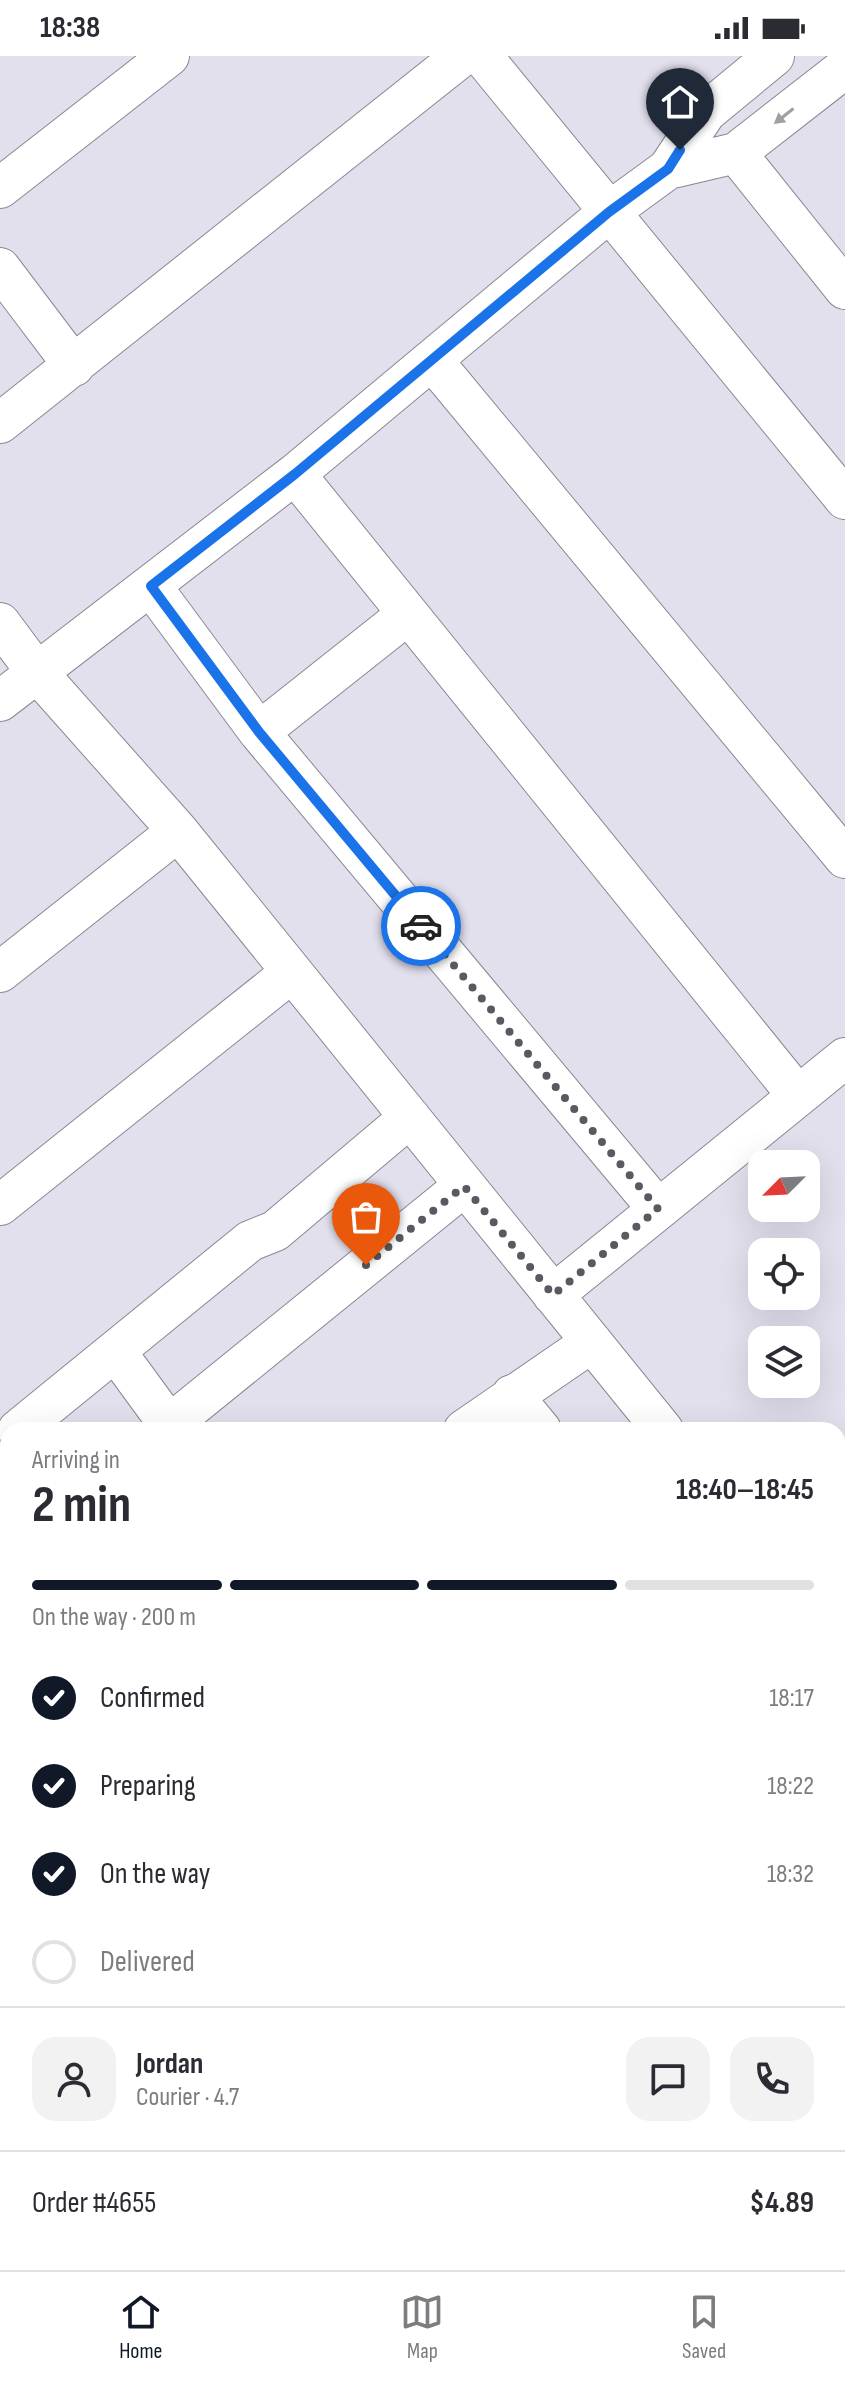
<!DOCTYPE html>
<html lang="en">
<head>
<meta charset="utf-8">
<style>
  :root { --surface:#fff; --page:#f2f2f3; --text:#2b2b33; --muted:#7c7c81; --line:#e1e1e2; --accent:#111827 }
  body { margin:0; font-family:"Sofia Sans Condensed",sans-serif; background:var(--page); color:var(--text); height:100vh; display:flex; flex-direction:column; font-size:30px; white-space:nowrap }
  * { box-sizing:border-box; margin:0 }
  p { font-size:26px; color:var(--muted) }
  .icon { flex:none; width:44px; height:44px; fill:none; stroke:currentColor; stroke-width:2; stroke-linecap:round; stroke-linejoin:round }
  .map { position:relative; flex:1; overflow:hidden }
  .details { position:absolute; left:0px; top:1366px; width:846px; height:848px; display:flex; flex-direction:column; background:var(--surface); border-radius:24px 24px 0 0; box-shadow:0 8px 32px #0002 }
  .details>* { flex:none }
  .needle { width:52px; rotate:246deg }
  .fabs { position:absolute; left:748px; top:1094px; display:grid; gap:16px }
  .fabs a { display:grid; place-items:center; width:72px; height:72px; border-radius:16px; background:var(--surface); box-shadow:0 8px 32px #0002; font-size:40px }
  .pin { position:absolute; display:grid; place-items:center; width:68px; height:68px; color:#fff; margin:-82px -34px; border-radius:50% 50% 50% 0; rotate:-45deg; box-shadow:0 0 8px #0007 }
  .pin .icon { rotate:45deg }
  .courier { position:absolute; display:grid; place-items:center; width:80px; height:80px; margin:-40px; border:6px solid #1a73e8; border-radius:50%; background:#fff; color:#222; box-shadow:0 2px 10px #0007 }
  .overview em { font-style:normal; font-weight:700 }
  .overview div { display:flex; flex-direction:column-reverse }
  .overview { display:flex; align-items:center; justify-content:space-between; height:136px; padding:0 32px }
  h1 { font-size:52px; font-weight:700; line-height:60px }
  .bar { display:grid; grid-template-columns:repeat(4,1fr); gap:12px 8px; align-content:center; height:96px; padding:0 32px }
  .bar i { height:10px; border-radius:6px; background:var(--line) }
  .bar .on { background:var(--accent) }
  .bar p { grid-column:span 4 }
  .line { display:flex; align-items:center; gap:20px; padding:0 32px; border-top:2px solid var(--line) }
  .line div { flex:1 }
  .round { display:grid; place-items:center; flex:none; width:84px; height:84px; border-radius:24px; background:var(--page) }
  ol { padding:0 32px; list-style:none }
  li { display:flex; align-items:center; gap:24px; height:88px }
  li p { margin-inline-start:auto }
  li .icon { padding:8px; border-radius:50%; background:var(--accent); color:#fff; stroke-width:4 }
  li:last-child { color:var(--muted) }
  li i { width:44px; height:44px; border:4px solid var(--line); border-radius:50% }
  .status { display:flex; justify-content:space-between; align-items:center; height:56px; padding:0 40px; background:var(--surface); direction:ltr }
  .status svg { height:22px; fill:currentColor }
  .menu { display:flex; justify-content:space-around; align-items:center; height:112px; border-top:2px solid var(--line); background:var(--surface); font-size:22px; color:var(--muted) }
  .menu a { display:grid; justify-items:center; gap:4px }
  .menu .on { color:var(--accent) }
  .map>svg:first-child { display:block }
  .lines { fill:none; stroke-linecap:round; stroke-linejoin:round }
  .street-casing { stroke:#8a8793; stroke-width:42 }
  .street { stroke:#fff; stroke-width:40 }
  .oneway { fill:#a09fa1 }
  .done { stroke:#5a5961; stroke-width:8; stroke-dasharray:0 14.4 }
  .route { stroke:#1a73e8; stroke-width:10 }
</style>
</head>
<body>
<div class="status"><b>18:38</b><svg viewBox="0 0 49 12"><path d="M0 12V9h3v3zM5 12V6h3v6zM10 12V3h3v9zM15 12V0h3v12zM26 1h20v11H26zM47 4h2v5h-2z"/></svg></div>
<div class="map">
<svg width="845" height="2214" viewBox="0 0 845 2214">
  <rect width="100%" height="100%" fill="#e3e0ee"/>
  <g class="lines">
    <defs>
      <path id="street" d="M482 0 845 443
        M736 97 845 233
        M668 113 736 97 845 12
        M0 132 169 0
        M0 212 74 310
        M432 304 845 802
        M0 367 462 0
        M295 418 798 1040
        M151 530 259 676 658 1153
        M0 567 35 614 178 775 663 1374
        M0 645 295 418 609 156 668 113 706 56 774 0
        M259 676 408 558
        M0 916 178 775
        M0 1149 292 916
        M553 1239 845 1002
        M116 1296 173 1374
        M512 1339 541 1374
        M18 1374 250 1185 275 1175 410 1061
        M163 1374 464 1130
        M464 1374 592 1286
        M838 1469 845 1463
        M0 1513 8 1506
        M838 1590 845 1599
        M0 1650 8 1660
        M0 1726 8 1720
        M838 1780 845 1775
        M0 1925 8 1920
        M0 2104 8 2098
        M788 2206 794 2214"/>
    </defs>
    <use href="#street" class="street-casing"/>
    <use href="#street" class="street"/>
  </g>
  <defs><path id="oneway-solid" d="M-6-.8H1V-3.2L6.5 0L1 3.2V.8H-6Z" transform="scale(2)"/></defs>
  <use class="oneway" href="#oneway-solid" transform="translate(784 60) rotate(142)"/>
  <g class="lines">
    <path class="done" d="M366 1209 464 1130 553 1239 658 1153 421 870"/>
    <path class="route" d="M421 870 259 676 151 530 295 418 609 156 668 113 680 94"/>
  </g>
</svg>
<div class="fabs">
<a><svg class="needle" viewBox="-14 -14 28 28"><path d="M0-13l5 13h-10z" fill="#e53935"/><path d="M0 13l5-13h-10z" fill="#7c7c81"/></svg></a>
<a><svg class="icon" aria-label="locate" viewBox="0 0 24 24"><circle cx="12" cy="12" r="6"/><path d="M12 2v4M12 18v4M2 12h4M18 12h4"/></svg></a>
<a><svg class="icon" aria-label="layers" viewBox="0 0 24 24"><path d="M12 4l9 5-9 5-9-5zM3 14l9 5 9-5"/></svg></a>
</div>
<div class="pin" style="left:366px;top:1209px;background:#ea580c"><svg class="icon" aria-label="bag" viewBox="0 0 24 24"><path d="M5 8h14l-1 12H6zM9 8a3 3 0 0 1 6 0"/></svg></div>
<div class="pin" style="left:680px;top:94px;background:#1f2937"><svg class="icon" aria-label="home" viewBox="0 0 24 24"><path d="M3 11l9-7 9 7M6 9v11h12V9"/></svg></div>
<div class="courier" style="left:421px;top:870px"><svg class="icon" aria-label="car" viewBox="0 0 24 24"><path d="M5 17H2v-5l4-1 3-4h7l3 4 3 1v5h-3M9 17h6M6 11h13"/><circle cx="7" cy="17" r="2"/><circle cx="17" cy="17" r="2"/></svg></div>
<section class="details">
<div class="overview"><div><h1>2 min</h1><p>Arriving in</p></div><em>18:40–18:45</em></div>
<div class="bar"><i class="on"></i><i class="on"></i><i class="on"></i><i></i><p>On the way · 200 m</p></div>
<ol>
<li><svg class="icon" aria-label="check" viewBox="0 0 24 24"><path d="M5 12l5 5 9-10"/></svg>Confirmed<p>18:17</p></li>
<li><svg class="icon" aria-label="check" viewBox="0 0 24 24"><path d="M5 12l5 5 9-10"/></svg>Preparing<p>18:22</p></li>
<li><svg class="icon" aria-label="check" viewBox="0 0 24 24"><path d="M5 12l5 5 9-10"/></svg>On the way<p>18:32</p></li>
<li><i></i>Delivered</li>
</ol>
<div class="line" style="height:144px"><a class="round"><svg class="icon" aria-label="person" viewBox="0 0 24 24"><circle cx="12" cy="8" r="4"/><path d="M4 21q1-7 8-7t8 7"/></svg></a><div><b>Jordan</b><p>Courier · 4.7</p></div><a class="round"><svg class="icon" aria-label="chat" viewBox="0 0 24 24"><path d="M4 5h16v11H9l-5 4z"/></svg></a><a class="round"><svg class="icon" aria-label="phone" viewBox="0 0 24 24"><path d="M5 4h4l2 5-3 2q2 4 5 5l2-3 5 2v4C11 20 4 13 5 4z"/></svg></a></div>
<div class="line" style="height:104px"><div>Order #4655</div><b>$4.89</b></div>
</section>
</div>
<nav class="menu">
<a class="on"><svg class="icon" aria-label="home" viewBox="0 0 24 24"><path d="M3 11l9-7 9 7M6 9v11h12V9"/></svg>Home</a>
<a><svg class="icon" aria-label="map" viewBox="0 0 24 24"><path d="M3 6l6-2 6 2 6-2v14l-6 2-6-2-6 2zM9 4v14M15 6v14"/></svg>Map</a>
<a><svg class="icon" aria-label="saved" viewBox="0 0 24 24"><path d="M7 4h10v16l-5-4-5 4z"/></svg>Saved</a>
</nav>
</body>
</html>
